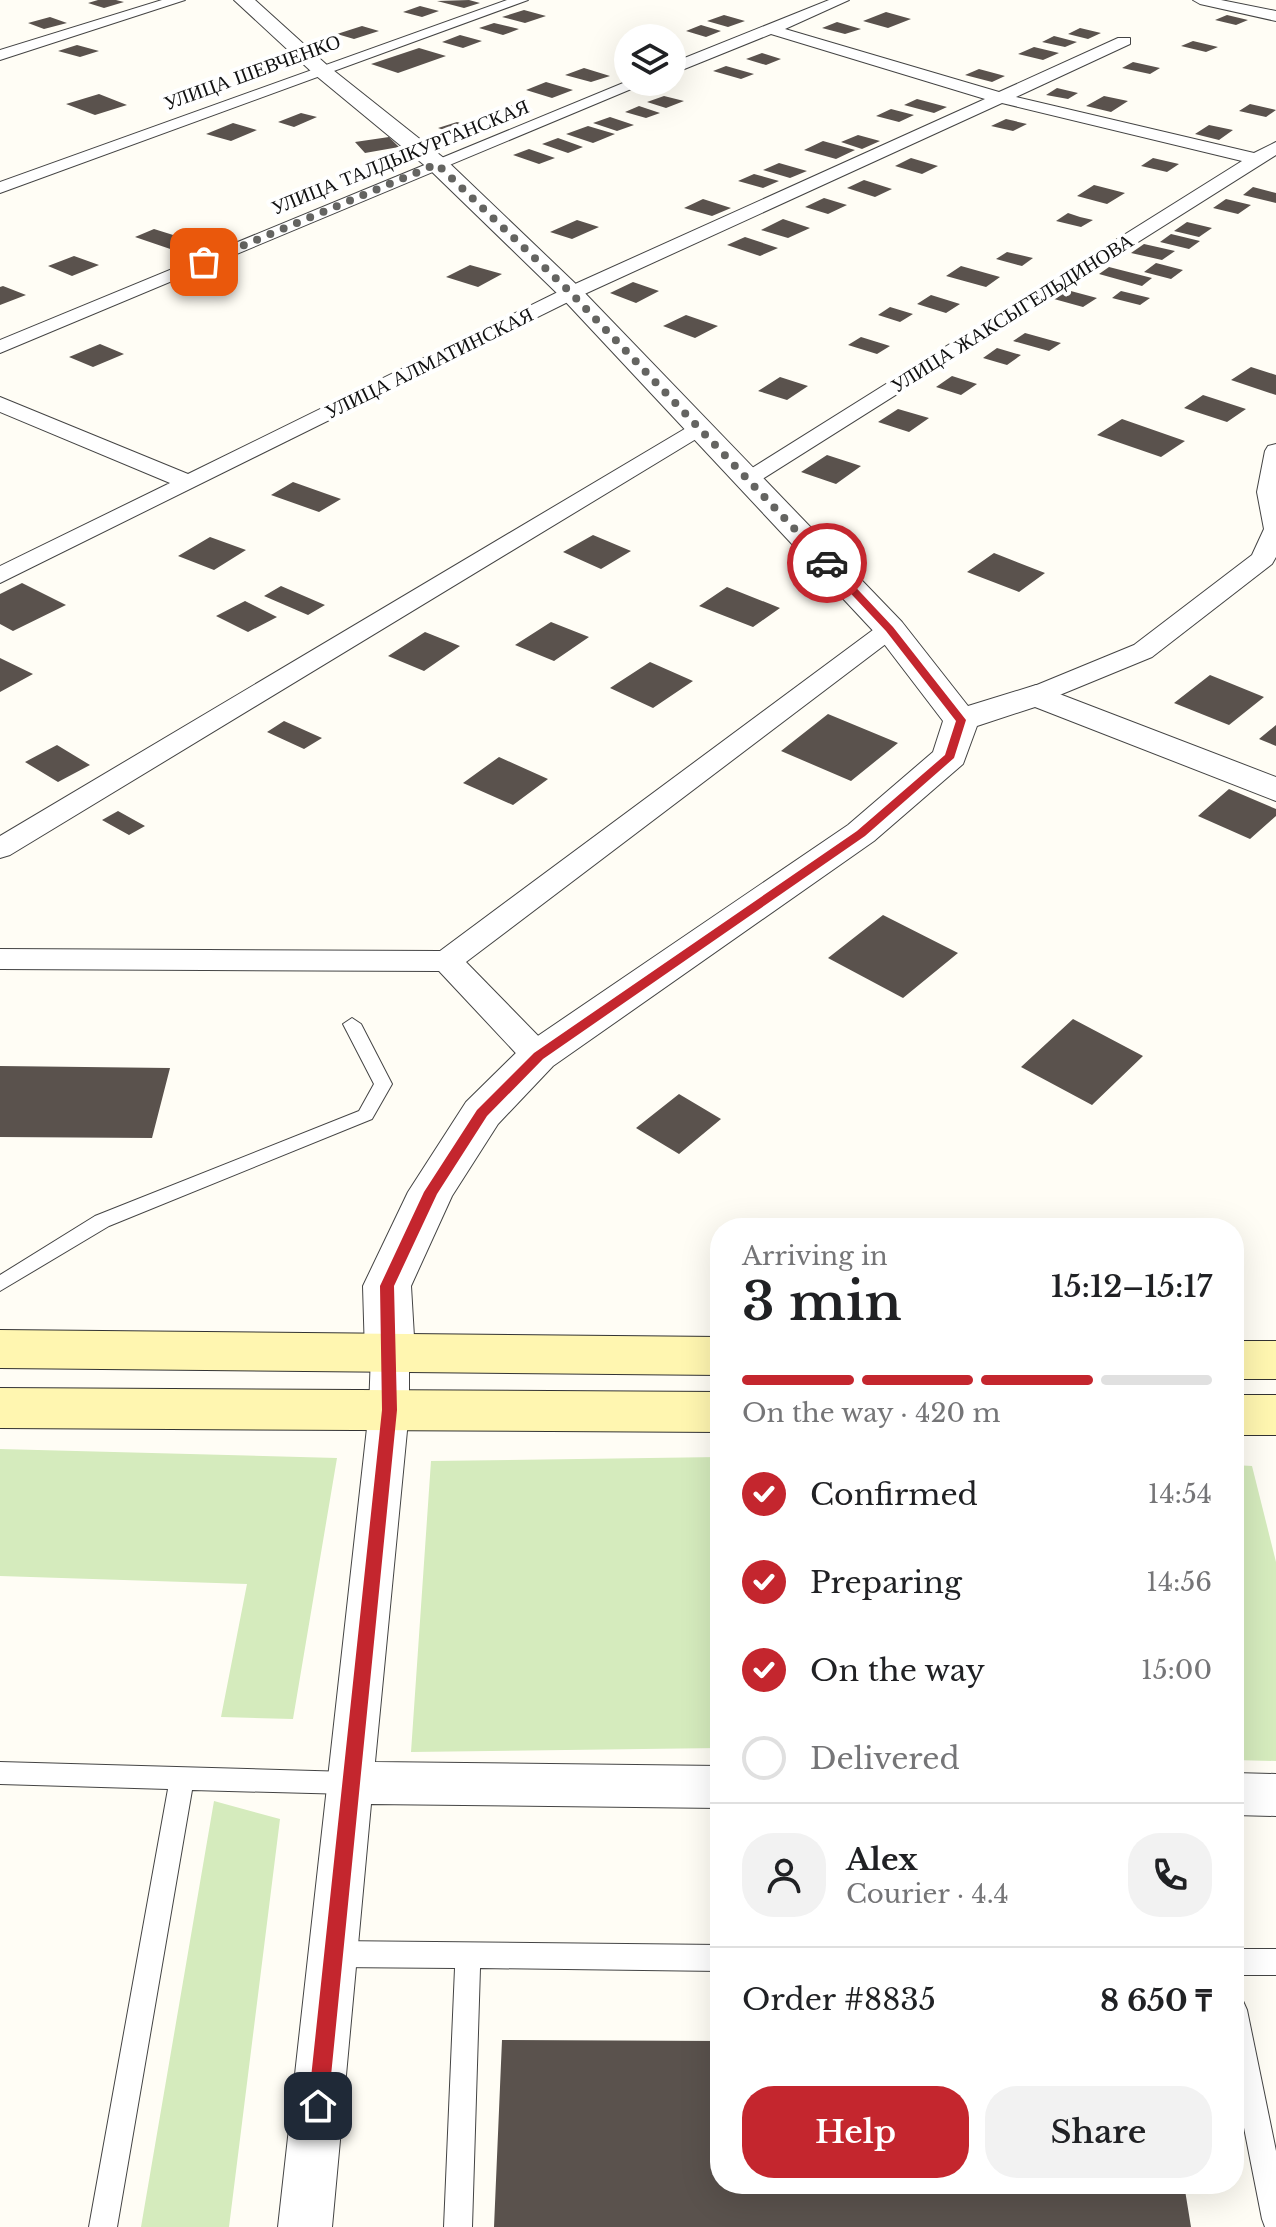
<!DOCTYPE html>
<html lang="en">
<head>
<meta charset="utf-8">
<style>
  :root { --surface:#fff; --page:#f2f2f2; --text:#202124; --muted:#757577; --line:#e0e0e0; --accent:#c4262e }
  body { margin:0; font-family:"Libre Baskerville",serif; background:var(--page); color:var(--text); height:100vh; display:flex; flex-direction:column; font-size:30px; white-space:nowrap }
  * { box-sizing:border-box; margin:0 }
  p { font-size:26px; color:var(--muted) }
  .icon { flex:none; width:44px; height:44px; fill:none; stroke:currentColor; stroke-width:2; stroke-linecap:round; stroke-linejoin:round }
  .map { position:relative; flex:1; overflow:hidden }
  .sheet { position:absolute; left:710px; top:1218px; width:534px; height:976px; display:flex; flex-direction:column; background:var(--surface); border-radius:32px; box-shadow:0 8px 32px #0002 }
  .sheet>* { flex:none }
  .buttons { position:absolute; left:614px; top:24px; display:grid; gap:16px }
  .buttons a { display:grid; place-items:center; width:72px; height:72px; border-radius:50%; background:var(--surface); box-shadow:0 8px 32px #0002; font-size:40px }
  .pin { position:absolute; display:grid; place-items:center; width:68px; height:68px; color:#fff; margin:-34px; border-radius:16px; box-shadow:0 4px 12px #0006 }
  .courier { position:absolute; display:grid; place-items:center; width:80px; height:80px; margin:-40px; border:6px solid #c4262e; border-radius:50%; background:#fff; color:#222; box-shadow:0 2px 10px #0007 }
  .summary em { font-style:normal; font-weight:600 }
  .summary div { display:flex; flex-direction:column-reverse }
  .summary { display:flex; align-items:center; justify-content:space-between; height:136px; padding:0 32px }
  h1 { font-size:52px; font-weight:600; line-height:60px }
  .bar { display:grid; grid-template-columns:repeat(4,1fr); gap:12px 8px; align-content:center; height:96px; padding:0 32px }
  .bar i { height:10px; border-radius:6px; background:var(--line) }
  .bar .on { background:var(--accent) }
  .bar p { grid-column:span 4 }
  .line { display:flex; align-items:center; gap:20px; padding:0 32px; border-top:2px solid var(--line) }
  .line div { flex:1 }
  .round { display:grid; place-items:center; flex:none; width:84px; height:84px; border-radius:32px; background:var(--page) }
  ol { padding:0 32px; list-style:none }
  li { display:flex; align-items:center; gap:24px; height:88px }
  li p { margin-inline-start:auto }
  li .icon { padding:8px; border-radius:50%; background:var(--accent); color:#fff; stroke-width:4 }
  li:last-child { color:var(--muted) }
  li i { width:44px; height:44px; border:4px solid var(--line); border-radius:50% }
  .action { display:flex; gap:16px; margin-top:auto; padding:16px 32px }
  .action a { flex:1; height:92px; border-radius:32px; background:var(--accent); color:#fff; font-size:32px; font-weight:600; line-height:92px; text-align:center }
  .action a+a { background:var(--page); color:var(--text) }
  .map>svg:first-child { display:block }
  .green { fill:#d5ebbd }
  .building { fill:#5a524d }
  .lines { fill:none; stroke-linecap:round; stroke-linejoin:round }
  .service-casing { stroke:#444; stroke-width:2 }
  .minor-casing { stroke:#444; stroke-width:2 }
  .tertiary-casing { stroke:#444; stroke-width:2 }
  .secondary-casing { stroke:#333; stroke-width:2 }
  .service { fill:#fff; fill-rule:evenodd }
  .minor { fill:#fff; fill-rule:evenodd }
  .tertiary { fill:#fff; fill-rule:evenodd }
  .secondary { fill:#fff6b0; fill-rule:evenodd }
  .route { fill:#c4262e }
  .done { stroke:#646461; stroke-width:8; stroke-dasharray:0 14.4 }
  .labels { text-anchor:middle; stroke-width:8; stroke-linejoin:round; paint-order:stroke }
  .far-street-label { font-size:20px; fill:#111; stroke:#fff }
</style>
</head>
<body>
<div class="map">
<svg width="1276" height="2227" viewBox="0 0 1276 2227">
  <rect width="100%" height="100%" fill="#fffdf5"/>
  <path class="green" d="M0 1449 337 1458 293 1719 221 1717 247 1584 0 1576Z
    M720 1457V1748L411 1752 431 1461Z
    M1234 1465 1252 1466 1276 1562V1761L1234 1760Z
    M214 1801 280 1819 229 2227H141Z"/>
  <path class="building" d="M98 0H116L124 2 104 8 88 3Z
    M469 0 480 3 464 8 437 1Z
    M420 6 439 11 422 17 403 12Z
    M524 10 546 16 525 23 502 17Z
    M886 12 911 19 888 28 863 21Z
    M724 15 745 21 728 27 707 21Z
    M1227 15 1248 20 1236 25 1215 20Z
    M50 17 67 23 44 29 28 23Z
    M837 22 861 29 845 34 822 28Z
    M494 23 519 29 503 35 479 28Z
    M701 25 721 31 706 37 686 31Z
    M362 26 379 31 354 39 337 34Z
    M1080 28 1101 33 1088 39 1068 34Z
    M460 35 482 41 463 48 442 42Z
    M1054 36 1077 42 1065 47 1042 42Z
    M1193 41 1218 47 1206 52 1181 46Z
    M77 45 99 51 80 57 58 51Z
    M1034 47 1059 53 1043 60 1018 54Z
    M419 48 446 56 398 73 371 64Z
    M762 53 781 59 766 65 746 59Z
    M1133 62 1160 68 1150 74 1122 68Z
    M726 66 754 74 741 79 713 71Z
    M584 68 610 76 591 82 565 75Z
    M979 69 1005 76 992 82 965 75Z
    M546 82 573 90 552 98 526 90Z
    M1057 88 1078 93 1068 99 1046 95Z
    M99 94 127 105 95 115 66 104Z
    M664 96 684 101 666 108 647 102Z
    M1104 96 1128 101 1111 112 1086 106Z
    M917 99 947 107 934 113 904 105Z
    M1250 104 1276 110 1266 117 1239 111Z
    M510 105 529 111 516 115 497 109Z
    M639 106 660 113 646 118 625 112Z
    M891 109 914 115 899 122 876 116Z
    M301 113 317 117 294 127 278 122Z
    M610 117 634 125 617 131 593 123Z
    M1006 119 1027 124 1013 131 991 126Z
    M457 122 471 126 453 133 438 128Z
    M233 123 257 130 231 141 206 134Z
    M1209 125 1233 130 1219 140 1195 134Z
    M588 126 615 134 593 143 566 134Z
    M858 135 880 141 862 149 841 142Z
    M389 137 399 147 365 153 355 142Z
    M558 138 583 147 568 153 542 144Z
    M823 141 855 150 836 159 804 150Z
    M529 149 555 158 539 164 513 155Z
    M911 158 938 166 922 174 895 166Z
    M1153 158 1179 164 1167 172 1141 166Z
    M779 163 807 171 790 178 763 170Z
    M754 174 779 181 763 188 738 181Z
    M864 180 892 189 875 197 847 188Z
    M1094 185 1125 193 1107 204 1077 196Z
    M1253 187 1276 193V203L1243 195Z
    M824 198 847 205 828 214 805 207Z
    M703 199 731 208 712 216 684 208Z
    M1226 199 1251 205 1238 214 1213 208Z
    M1068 213 1080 217 1093 220 1081 227 1056 221Z
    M783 219 810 228 788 238 761 230Z
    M577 220 599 227 572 239 550 232Z
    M1187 222 1212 228 1199 237 1174 231Z
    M154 229 205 245 185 254 135 237Z
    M1171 234 1200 241 1189 249 1160 242Z
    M745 237 778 248 760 256 727 245Z
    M1144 244 1175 251 1162 260 1131 253Z
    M1007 252 1033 258 1022 266 996 259Z
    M74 256 99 265 72 276 48 266Z
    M1156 263 1183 270 1171 279 1144 272Z
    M470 265 502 274 478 287 446 277Z
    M961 266 1000 277 986 287 946 276Z
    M1109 267 1152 278 1142 286 1099 274Z
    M633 282 659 291 636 303 610 293Z
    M3 286 26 295 0 305V287Z
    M1067 290 1097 298 1083 307 1054 299Z
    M1121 291 1150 298 1140 305 1112 298Z
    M931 295 960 304 946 313 917 304Z
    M890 307 913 314 900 322 878 315Z
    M686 315 718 326 695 338 663 326Z
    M1025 333 1061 343 1049 351 1013 341Z
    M861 337 890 346 877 354 848 345Z
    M100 344 124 354 93 367 69 357Z
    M997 348 1021 355 1007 365 983 358Z
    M1251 367 1276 375V395L1231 380Z
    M952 376 977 384 961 395 936 387Z
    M780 377 808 386 787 400 758 391Z
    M1203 395 1246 409 1227 422 1184 408Z
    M898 409 929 418 909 432 878 422Z
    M1122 419 1185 441 1161 457 1097 435Z
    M827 455 861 466 836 484 801 472Z
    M293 482 341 499 319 512 271 495Z
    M593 535 631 551 601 569 563 552Z
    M210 537 246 550 214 570 178 556Z
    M994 553 1045 573 1019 592 967 572Z
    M22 583 66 605 13 631 0 624V594Z
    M281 586 325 605 308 615 264 596Z
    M727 587 780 608 753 627 699 606Z
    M245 601 277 617 248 632 216 616Z
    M551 622 589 637 554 661 515 645Z
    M425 632 460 646 424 671 388 656Z
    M0 658 33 674 0 692Z
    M650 662 693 681 653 708 610 688Z
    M1210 675 1264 697 1229 725 1174 703Z
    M828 714 898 743 851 781 781 751Z
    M284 721 322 738 304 749 267 732Z
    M1276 725V746L1259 739Z
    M57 745 90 765 58 782 25 762Z
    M499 757 548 779 513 805 463 783Z
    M1229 789 1276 809V816L1250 839 1198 816Z
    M118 811 145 826 129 835 102 820Z
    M883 915 958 953 903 998 828 958Z
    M1073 1019 1143 1056 1092 1105 1021 1067Z
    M0 1066 170 1068 152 1138 0 1137Z
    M679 1094 721 1119 679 1154 636 1128Z
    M502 2040 720 2041V2184H1184L1191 2227H494Z"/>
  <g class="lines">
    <defs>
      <path id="service" d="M352 1018 361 1024 392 1084 372 1119 109 1226 0 1291V1275L95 1216 359 1111 374 1084 343 1024Z
        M0 1762 349 1772 358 1775 361 1783 358 1791 349 1794 192 1790 117 2227H89L168 1789 0 1784Z
        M333 1941 720 1945V1971L480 1968 472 2227H444L455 1968 333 1967 324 1963 320 1954 324 1945Z
        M1234 1949H1276V1975H1234Z
        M1234 1997 1243 2001 1247 2010 1276 2151V2227H1265L1262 2219 1234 2077Z"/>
      <path id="minor" d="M162 0H185L0 60V50Z
        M507 0H528L0 193V182Z
        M829 0H849L785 29 999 92 1118 38H1130V44L1016 97 1254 153 1276 142V155L756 483H740L736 478 1242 161 1002 103 578 297 0 583V566L170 483 0 412V397L188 474 564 289 985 99 771 34 672 74V63Z
        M1193 0H1221L1276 11V21L1200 4Z
        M628 81 648 82 0 353V340Z
        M698 421 709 428 706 433 10 855 0 858V836Z
        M1276 444V557L1272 564 1152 657 1045 701H1027L1023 695 1027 689 1134 645 1252 555 1264 529 1257 492 1265 451 1268 446Z
        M890 621 899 624 903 629 899 634 466 962 550 1048 555 1056 550 1064 538 1067 526 1064 439 971 0 969V949L440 951 881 624Z
        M390 1339 403 1343 409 1354V1410L375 1762 720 1766V1808L371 1804 332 2227H278L369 1410 371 1354 377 1343Z
        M1234 1773 1276 1774V1816L1234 1815Z"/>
      <path id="tertiary" d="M234 0H255L328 66 445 159 580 288 902 622 968 706 1036 685 1276 777V801L1035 707 977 726 963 764 874 841 553 1066 498 1124 452 1196 411 1286 415 1354 407 1368 390 1373 373 1368 365 1354 363 1286 408 1192 466 1102 523 1046 848 825 933 752 943 721 878 636 562 298 429 169 314 74Z"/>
      <path id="secondary" d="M0 1330 720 1337V1375L0 1368Z
        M1234 1341H1276V1379H1234Z
        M0 1388 720 1392V1432L0 1428Z
        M1234 1395H1276V1435H1234Z"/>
    </defs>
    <use href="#service" class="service-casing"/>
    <use href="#minor" class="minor-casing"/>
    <use href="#tertiary" class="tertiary-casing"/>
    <use href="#secondary" class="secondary-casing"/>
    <use href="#service" class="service"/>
    <use href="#minor" class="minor"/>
    <use href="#tertiary" class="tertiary"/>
    <use href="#secondary" class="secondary"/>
  </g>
  <path class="route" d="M824 561H831L893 627 966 720 954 758 865 836 543 1059 487 1116 437 1194 394 1286 397 1410 328 2106 325 2113 318 2116 311 2113 308 2106 382 1410 380 1286 424 1192 477 1110 534 1053 857 831 945 755 956 721 886 631 824 565Z"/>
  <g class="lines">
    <path class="done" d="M204 262 437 164 571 293 827 563"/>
  </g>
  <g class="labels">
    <g class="far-street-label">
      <text transform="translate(252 72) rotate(-20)" y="7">УЛИЦА ШЕВЧЕНКО</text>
      <text transform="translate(400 157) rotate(-22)" y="7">УЛИЦА ТАЛДЫКУРГАНСКАЯ</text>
      <text transform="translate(1012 313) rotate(-32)" y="7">УЛИЦА ЖАКСЫГЕЛЬДИНОВА</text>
      <text transform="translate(429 363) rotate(-26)" y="7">УЛИЦА АЛМАТИНСКАЯ</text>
    </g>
  </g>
</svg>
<div class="buttons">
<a><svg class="icon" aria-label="layers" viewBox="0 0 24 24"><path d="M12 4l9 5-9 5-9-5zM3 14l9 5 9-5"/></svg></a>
</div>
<div class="pin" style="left:204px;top:262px;background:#ea580c"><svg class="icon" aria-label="bag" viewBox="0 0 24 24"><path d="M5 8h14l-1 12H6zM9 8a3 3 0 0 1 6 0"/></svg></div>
<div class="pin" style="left:318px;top:2106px;background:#1f2937"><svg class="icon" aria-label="home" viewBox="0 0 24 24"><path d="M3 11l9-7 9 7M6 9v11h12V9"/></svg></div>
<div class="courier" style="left:827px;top:563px"><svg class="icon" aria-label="car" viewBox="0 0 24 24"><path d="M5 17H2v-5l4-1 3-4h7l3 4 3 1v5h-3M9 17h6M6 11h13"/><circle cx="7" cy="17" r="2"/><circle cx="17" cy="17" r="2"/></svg></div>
<section class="sheet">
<div class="summary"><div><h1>3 min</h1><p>Arriving in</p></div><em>15:12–15:17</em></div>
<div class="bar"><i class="on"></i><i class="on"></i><i class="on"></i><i></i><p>On the way · 420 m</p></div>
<ol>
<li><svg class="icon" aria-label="check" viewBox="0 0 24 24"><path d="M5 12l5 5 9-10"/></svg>Confirmed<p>14:54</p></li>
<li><svg class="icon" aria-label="check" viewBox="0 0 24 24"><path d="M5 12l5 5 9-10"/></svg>Preparing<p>14:56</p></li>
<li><svg class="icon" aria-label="check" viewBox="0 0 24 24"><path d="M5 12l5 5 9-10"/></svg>On the way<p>15:00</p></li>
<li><i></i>Delivered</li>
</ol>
<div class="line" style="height:144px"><a class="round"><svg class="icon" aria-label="person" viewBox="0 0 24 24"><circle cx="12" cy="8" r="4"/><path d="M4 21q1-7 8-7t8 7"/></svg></a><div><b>Alex</b><p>Courier · 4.4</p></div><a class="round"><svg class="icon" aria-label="phone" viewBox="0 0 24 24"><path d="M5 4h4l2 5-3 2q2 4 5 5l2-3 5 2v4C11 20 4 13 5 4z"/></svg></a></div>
<div class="line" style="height:104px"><div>Order #8835</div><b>8 650 ₸</b></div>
<div class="action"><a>Help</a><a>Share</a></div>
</section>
</div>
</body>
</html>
